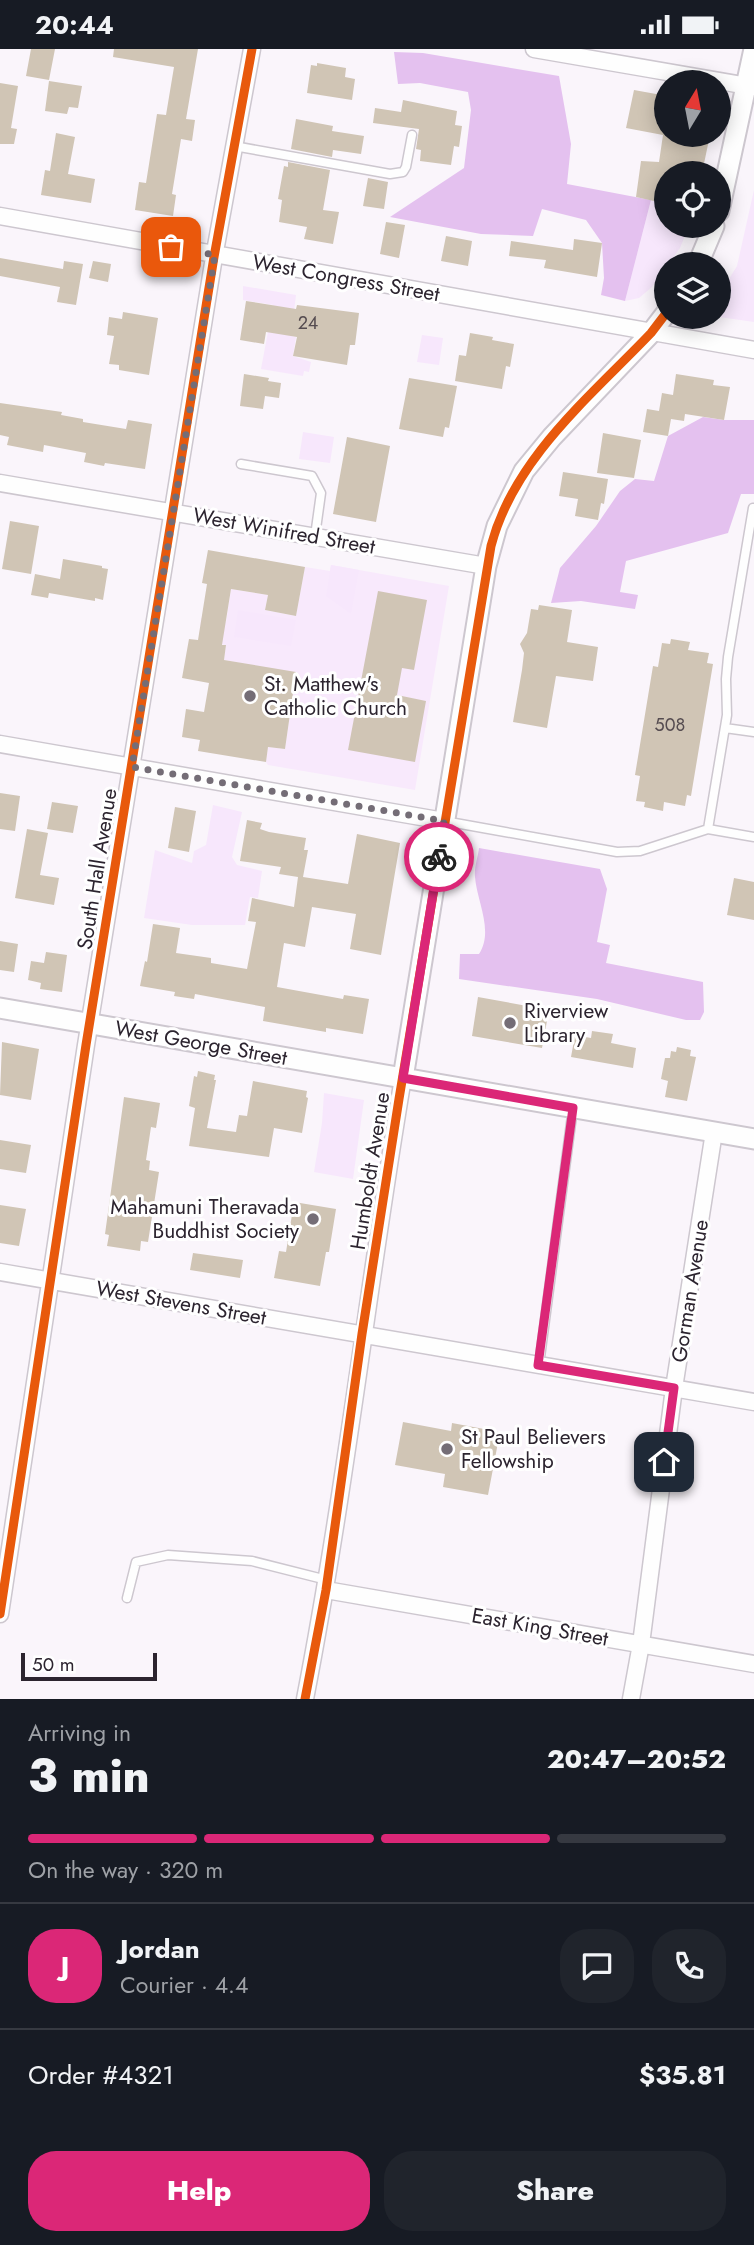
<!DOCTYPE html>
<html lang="en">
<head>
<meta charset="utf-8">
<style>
  :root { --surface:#171b24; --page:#20242c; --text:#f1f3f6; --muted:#9ea1a6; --line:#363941; --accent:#db2777 }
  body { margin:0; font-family:Jost,sans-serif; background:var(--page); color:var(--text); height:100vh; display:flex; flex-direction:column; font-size:26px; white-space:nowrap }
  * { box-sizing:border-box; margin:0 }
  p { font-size:23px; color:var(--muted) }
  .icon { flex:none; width:38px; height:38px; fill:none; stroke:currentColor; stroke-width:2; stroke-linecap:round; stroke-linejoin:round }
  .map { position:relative; height:1650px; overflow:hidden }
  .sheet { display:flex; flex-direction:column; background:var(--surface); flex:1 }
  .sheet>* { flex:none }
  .needle { width:46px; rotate:10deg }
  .fabs { position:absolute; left:654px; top:21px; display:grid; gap:14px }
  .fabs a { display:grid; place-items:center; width:77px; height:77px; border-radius:50%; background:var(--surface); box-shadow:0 4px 18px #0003; font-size:35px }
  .scale { position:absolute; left:21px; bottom:18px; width:136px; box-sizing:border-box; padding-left:7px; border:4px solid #2c242f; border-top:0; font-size:19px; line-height:24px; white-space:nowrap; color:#2c242f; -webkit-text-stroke:5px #fff; paint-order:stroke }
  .pin { position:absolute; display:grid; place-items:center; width:60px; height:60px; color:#fff; margin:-30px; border-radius:14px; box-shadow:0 4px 10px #0006 }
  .courier { position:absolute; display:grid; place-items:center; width:70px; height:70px; margin:-35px; border:5px solid #db2777; border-radius:50%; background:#fff; color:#222; box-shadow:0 2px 9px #0007 }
  .head em { font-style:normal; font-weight:800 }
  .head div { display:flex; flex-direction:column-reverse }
  .head { display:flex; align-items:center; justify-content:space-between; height:119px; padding:0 28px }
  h1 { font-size:46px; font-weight:800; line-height:52px }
  .bar { display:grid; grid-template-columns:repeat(4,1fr); gap:10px 7px; align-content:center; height:84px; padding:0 28px }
  .bar i { height:9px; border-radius:5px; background:var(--line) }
  .bar .on { background:var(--accent) }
  .bar p { grid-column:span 4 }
  .line { display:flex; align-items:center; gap:18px; padding:0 28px; border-top:2px solid var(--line) }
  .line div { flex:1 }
  .round { display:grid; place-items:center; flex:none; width:74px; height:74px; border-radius:28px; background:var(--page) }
  .primary-button { display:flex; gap:14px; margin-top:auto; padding:14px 28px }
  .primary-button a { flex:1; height:80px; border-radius:28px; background:var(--accent); color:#fff; font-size:28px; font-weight:800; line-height:80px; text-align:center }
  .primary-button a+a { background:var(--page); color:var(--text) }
  .status { display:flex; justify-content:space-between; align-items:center; height:49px; padding:0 35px; background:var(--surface); direction:ltr }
  .status svg { height:19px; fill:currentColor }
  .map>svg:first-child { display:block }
  .built { fill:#f8e9fc }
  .green { fill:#f7e7fc }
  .forest { fill:#e4c1ef }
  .building { fill:#d0c5b5 }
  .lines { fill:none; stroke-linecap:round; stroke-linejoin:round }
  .service-casing { stroke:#cdc7cf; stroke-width:11 }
  .minor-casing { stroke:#cdc7cf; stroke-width:19 }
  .tertiary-casing { stroke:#cdc7cf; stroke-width:23 }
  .service { stroke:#fefefe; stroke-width:8 }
  .minor { stroke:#fefefe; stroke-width:16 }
  .tertiary { stroke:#fefefe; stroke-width:19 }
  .cycleway-casing { stroke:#fff; stroke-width:13 }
  .cycleway { stroke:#e8590c; stroke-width:9 }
  .done { stroke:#746d76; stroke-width:7; stroke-dasharray:0 12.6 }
  .route { stroke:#db2777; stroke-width:9 }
  .poi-dot { fill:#746d76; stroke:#fff; stroke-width:2.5 }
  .labels { text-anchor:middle; stroke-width:6; stroke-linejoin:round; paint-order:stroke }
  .number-label { font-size:18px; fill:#554c50 }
  .street-label { font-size:21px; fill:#2c242f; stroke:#fff }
  .poi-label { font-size:21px; fill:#2c242f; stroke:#fff; text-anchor:start }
</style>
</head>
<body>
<div class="status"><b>20:44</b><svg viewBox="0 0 49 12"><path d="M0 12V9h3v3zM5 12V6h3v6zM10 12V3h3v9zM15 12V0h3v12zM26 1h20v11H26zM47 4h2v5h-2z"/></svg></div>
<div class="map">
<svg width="754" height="1650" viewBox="0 0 754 1650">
  <rect width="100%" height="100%" fill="#faf5fb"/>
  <path class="built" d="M331 516 449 537 415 741 268 716 266 713 268 698 285 700 296 624 224 611 226 596 199 592 201 569 226 573 231 540 268 546 265 561 296 567 305 518 330 522Z"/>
  <path class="green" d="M754 141V273L719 268V246L737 217Z
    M651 151 667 155V177H689L680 199 652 238 639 249 625 252Z
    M243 237 296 246 291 287 296 288 293 307 311 313 309 323 304 322 303 327 261 320 273 256 243 251Z
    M422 286 443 289 439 316 417 313Z
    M303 383 334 388 330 414 299 410Z
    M331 516 359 521 351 565 326 547Z
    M238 561 296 571 291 597 234 588Z
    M213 756 242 763 232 808 237 816 262 822 258 849 250 848 245 876H192L144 869 155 801 192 814 194 802 206 796Z
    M324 1044 364 1051 353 1130 314 1123 322 1074Z"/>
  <path class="forest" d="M394 3 423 4 559 27 571 95 567 135 651 151 625 252 601 246 604 229 602 194 586 171 542 160 533 187 481 185 390 168 464 119 471 61 468 43 420 34 398 35Z
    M703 368 724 371H754V445H741L728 484 626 512 620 543 638 546 635 560 581 552 551 554 560 519 596 477 620 442 635 430 654 432 668 387Z
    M479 799 600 820 607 840 597 893 610 896 606 914 703 933 704 963 700 971H686L597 950 459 930 460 905H479C494 882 477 853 475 828 474 818 478 808 479 799Z"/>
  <path class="building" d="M31 0H55L49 31 26 27Z
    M114 0H198L186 70 195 71 192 92 181 90 172 145 176 146 173 167 135 161 139 133 146 134 157 65 166 66 174 18 113 8Z
    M317 14 346 19 345 28 355 30 352 51 307 44 311 16 317 17Z
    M49 32 82 37 78 59 69 58 67 65 45 62Z
    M0 34 18 37 11 79 17 80 14 95H0Z
    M634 41 667 47V86H710L702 124H667V155L636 148 641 112 659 113 663 86 626 79Z
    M403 51 457 62 455 76 462 77 459 98 454 97 451 116 420 112 421 101 416 100 419 80 373 74 375 59 401 63Z
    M296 70 333 77 332 82 364 87 361 105 333 101 332 108 291 100Z
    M56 84 75 88 68 125 95 130 91 154 41 146 45 121 50 122Z
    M288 113 330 121 323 161 339 163 333 195 304 190 307 178 279 173 282 151 278 150 284 117 288 118Z
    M368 129 388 133 384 160 363 157Z
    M386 173 405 176 399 209 380 205Z
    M446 187 472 192 468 217 441 212Z
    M574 190 602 194 597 228 544 219 546 211 509 207 511 192 573 201Z
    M0 209 63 220 64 212 83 215 76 256 57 253 60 238 0 227Z
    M93 212 111 215 108 233 89 229Z
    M246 252 296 260 297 256 359 264 355 296H350L347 316 293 307 297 288 266 283 264 295 240 291Z
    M123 263 158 269 149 326 119 321V316L109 315 114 287 107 286 109 268 122 270Z
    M470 284 493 288 492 291 514 295 510 318 506 317 502 340 455 332 459 306 466 307Z
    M244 325 269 329 268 332 281 334 279 349 265 347 263 360 240 357Z
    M676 325 714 331 713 336 730 338 724 371 685 365 684 372 671 370 668 387 643 383 647 360 659 362 662 344 673 346Z
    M409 329 457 337 449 379 445 378 443 388 399 380Z
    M0 354 62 363 61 366 83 370V373L126 380 128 371 152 375 145 420 105 414 104 417 84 413 86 404 44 396 43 403 7 396 9 388 0 386Z
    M603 384 641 391 634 429 597 424Z
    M347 388 390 397 376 473 333 465Z
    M563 423 608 430 604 455 601 454 598 471 575 467 578 450 559 447Z
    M10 472 39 477 31 525 2 520Z
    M208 501 305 518 296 567 265 561 268 546 231 540 222 596H226L224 611 296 623 285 700 268 698 266 713 198 702 200 691 182 688 186 660 204 663 209 634 182 629 189 590 198 591 207 535 202 534Z
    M63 510 102 517V519L108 520 103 551 95 549V552L49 544 48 549 31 546 35 525 60 530Z
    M378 542 427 551 414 621 402 619 397 646 426 652 415 713 348 701Z
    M539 556 572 561 567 593 598 598 593 632 556 627 547 679 513 673 522 621 524 604 520 595 527 584 531 560 538 561Z
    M671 590 690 593 688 601 709 604 707 614 713 615 691 747 687 746 685 757 664 753 663 762 644 758 645 753 636 752 640 727 635 726 653 617 658 618 662 594 670 595Z
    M0 744 20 747 15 782 0 780Z
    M52 753 78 757 73 784 47 780Z
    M175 758 196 762 189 803 168 799Z
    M247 771 262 774 260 780 269 783 306 789 304 801H308L303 828 348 835 357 785 400 794 381 906 350 900 356 865 312 858 305 898 284 894 277 938 343 950 344 946 369 950 363 985 326 979V983L263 972 265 958 195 945 194 950 174 947 175 943 140 937 145 912 147 913 153 875 180 879 176 904 211 909V914L247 920 256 873 248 872 252 849 294 858 298 828 279 825 281 818 240 812Z
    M27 780 48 784 40 826 59 829 54 856 15 849Z
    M734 829 754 833V871L727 866Z
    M0 892 18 895 14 923 0 921Z
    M46 903 67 906 62 943 40 940 41 934 28 931 31 912 44 914Z
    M478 948 549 961 542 999 472 987Z
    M592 982 613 985 611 994 636 999 633 1019 571 1008 575 986 591 989Z
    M2 993 39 1000 31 1051 0 1046Z
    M677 998 691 1001 690 1007 696 1008 687 1052 665 1048 668 1032 661 1030 665 1009H670L671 1002 676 1003Z
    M198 1022 215 1026 214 1031H216L207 1079 236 1083 239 1066 247 1067 253 1032 307 1042 306 1048 308 1049 302 1084 274 1079 269 1108 189 1097 195 1059 189 1057 194 1027 197 1028Z
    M124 1048 160 1054 156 1079 151 1078 146 1111 150 1112 149 1121 159 1123 148 1193 141 1192 140 1202 107 1197 109 1186 105 1185Z
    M0 1091 31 1096 26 1124 0 1120Z
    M294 1153 336 1160 329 1203H326L320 1237 274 1229 279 1202 286 1203Z
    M0 1156 26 1160 19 1197 0 1194Z
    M193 1204 243 1211 240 1229 190 1221Z
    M403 1373 451 1382 452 1374 500 1383 488 1446 443 1438 445 1425 395 1416Z"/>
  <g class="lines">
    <defs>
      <path id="service" d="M234 97 390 125 403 123 406 118 412 86
        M241 415 312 427 321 444 315 487
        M725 679 754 683
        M444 772 617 803 640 802 708 780 754 788
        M708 780 727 666 726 630 728 608 753 459
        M539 1316 573 1059
        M127 1549 136 1513 168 1506 252 1512 327 1531"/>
      <path id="minor" d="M534 0 754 38
        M0 167 754 301
        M0 434 486 517
        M0 695 444 772
        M0 1223 754 1353
        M326 1541 754 1615
        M0 1565 86 996 214 208 252 0
        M305 1650C345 1444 368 1236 403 1029
        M631 1650 641 1595 674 1339 714 1083"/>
      <path id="tertiary" d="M719 162 754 0
        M698 215 714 177
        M0 959 754 1090
        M403 1029 486 517 497 477 524 422 552 388 651 284 667 263"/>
    </defs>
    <use href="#service" class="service-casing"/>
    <use href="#minor" class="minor-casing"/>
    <use href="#tertiary" class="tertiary-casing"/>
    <use href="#service" class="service"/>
    <use href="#minor" class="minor"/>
    <use href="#tertiary" class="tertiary"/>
    <defs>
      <path id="cycleway" d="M0 1565 86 996 214 208 252 0
        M305 1650 326 1541 362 1285 399 1050 491 497C514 409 590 348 651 284L667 263"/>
    </defs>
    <use href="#cycleway" class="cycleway-casing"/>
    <use href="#cycleway" class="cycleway"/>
  </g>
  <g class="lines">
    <path class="done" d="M171 198 215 206 132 718 444 772 439 808"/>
    <path class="route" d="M439 808 403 1029 573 1059 538 1316 674 1339 664 1413"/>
  </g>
  <g class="poi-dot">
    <circle cx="250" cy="647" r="7"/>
    <circle cx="510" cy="974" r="7"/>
    <circle cx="313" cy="1170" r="7"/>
    <circle cx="447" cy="1400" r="7"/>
  </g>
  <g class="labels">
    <g class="number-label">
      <text x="308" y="280">24</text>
      <text x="670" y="682">508</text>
    </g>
    <g class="street-label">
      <text transform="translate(346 229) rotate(10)" y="7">West Congress Street</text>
      <text transform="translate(284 482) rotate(10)" y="7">West Winifred Street</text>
      <text transform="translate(97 820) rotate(-81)" y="7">South Hall Avenue</text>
      <text transform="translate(201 994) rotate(10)" y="7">West George Street</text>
      <text transform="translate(370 1122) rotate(-81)" y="7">Humboldt Avenue</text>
      <text transform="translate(690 1242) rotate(-81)" y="7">Gorman Avenue</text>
      <text transform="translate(181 1254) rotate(10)" y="7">West Stevens Street</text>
      <text transform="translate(540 1578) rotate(10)" y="7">East King Street</text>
    </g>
    <g class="poi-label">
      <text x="264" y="642">St. Matthew's<tspan x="264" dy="24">Catholic Church</tspan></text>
      <text x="524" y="969">Riverview<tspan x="524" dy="24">Library</tspan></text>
      <text x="299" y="1165" text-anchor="end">Mahamuni Theravada<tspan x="299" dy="24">Buddhist Society</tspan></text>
      <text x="461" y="1395">St Paul Believers<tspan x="461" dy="24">Fellowship</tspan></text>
    </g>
  </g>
</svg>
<div class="fabs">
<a><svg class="needle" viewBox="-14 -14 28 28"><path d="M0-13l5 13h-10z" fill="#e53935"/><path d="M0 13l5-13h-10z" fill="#9ea1a6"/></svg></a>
<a><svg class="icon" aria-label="locate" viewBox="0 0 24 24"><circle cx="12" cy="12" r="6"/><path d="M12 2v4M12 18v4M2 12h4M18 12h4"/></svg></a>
<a><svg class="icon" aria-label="layers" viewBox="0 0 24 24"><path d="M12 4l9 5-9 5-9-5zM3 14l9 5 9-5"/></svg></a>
</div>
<div class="scale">50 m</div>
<div class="pin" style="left:171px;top:198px;background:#ea580c"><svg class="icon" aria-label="bag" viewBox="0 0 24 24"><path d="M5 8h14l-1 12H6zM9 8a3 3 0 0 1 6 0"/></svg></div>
<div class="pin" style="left:664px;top:1413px;background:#1f2937"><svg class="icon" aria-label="home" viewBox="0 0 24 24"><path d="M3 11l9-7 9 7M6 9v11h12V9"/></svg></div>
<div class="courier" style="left:439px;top:808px"><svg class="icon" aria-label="bike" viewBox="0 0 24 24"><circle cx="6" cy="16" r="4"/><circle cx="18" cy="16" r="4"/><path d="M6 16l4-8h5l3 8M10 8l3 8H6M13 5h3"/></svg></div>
</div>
<section class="sheet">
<div class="head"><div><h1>3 min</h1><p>Arriving in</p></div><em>20:47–20:52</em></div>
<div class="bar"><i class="on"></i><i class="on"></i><i class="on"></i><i></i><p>On the way · 320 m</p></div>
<div class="line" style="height:126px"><b class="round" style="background:var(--accent);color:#fff">J</b><div><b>Jordan</b><p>Courier · 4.4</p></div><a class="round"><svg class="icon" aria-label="chat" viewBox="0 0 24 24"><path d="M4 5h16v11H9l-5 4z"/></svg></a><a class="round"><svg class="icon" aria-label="phone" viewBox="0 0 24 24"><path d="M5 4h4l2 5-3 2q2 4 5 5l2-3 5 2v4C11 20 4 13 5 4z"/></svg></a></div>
<div class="line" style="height:91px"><div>Order #4321</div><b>$35.81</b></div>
<div class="primary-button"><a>Help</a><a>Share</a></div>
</section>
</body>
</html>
